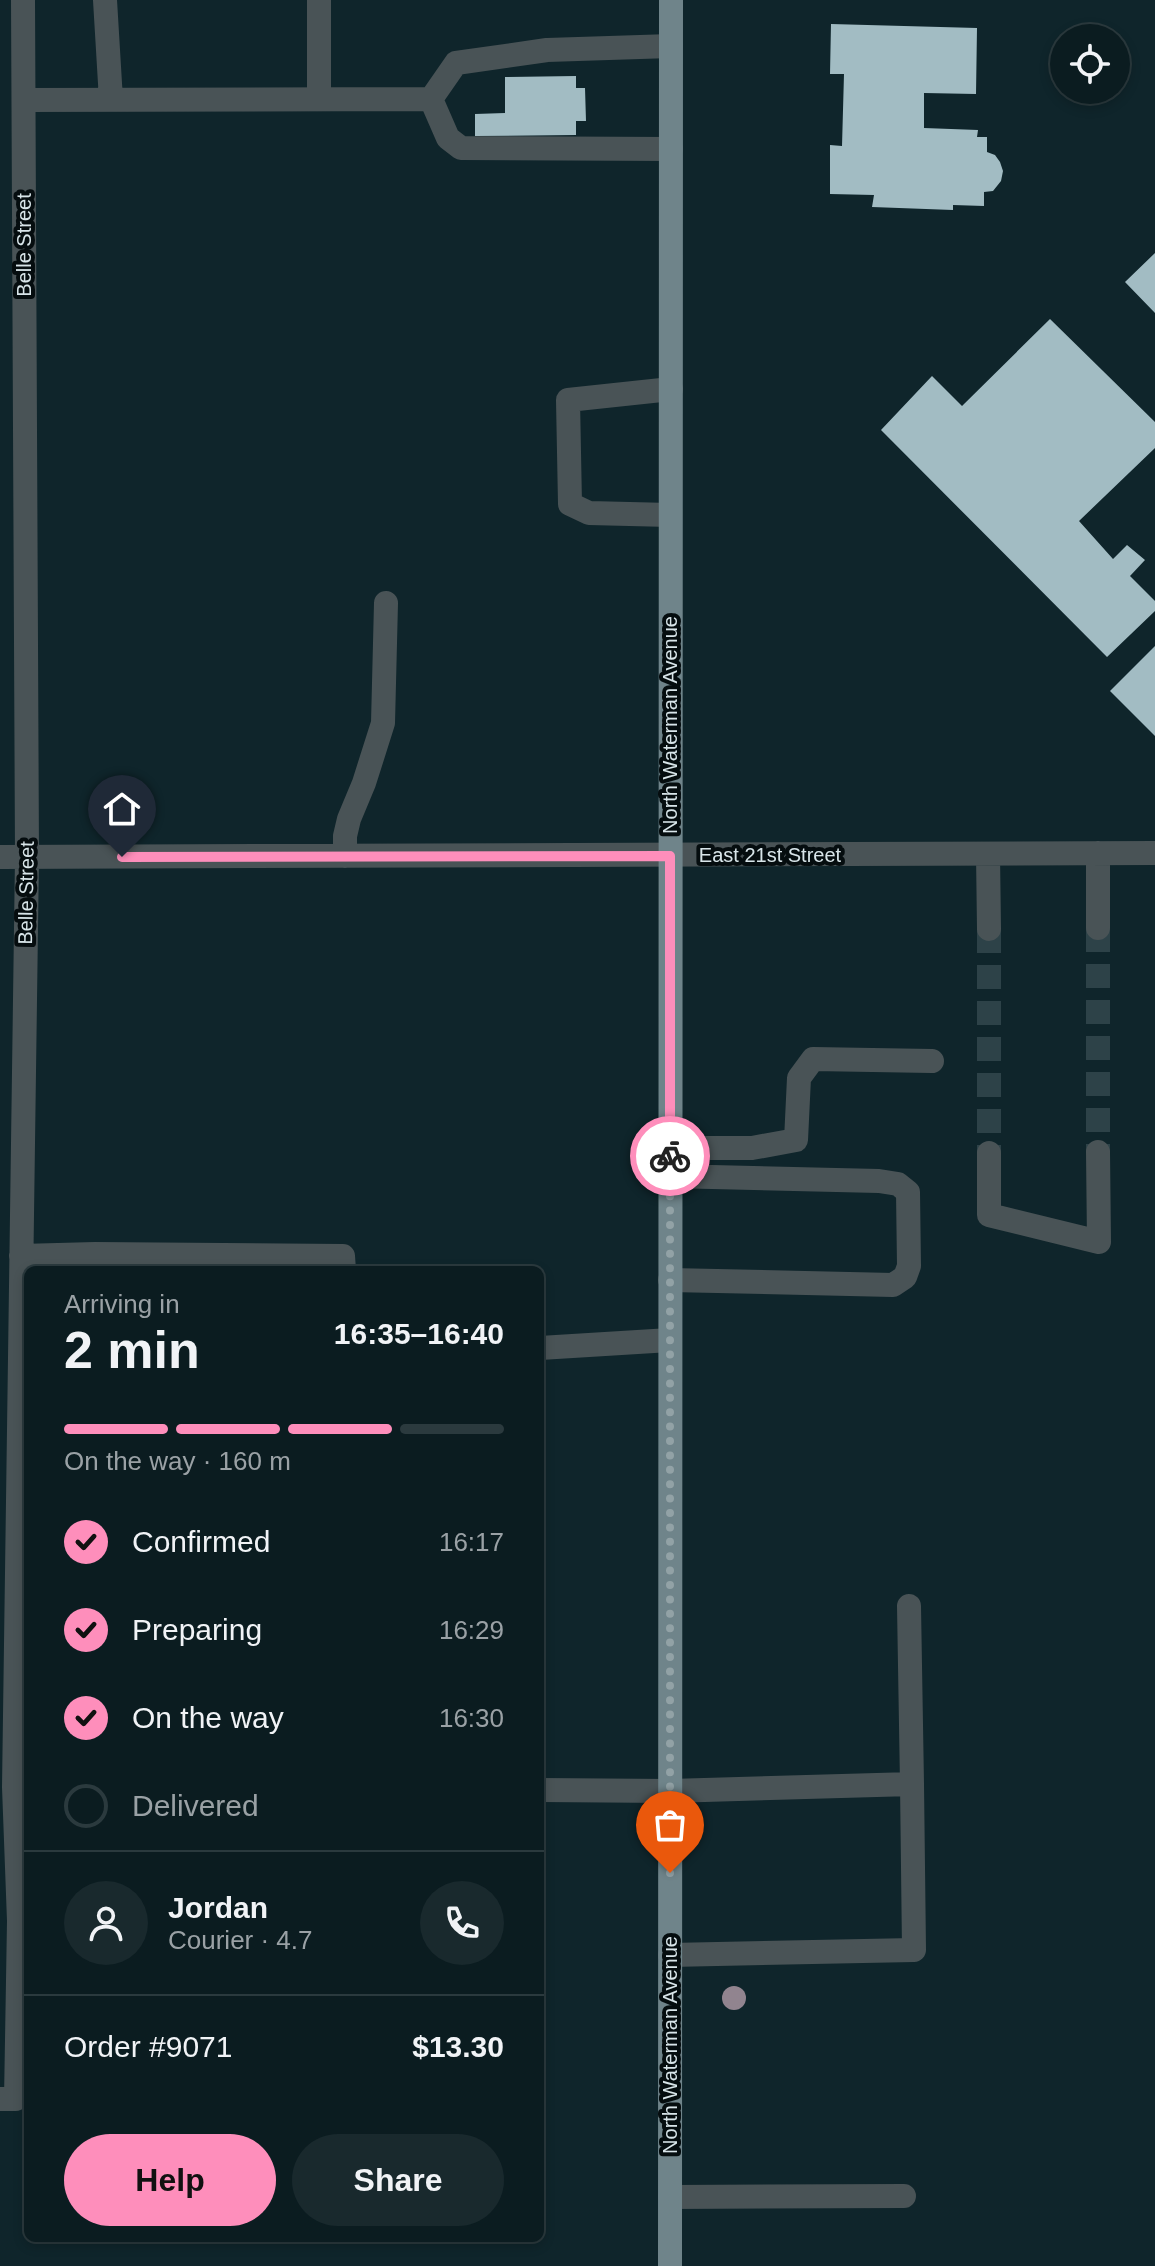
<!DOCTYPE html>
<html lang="en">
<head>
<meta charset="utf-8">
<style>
  :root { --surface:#0b1c20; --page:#19292d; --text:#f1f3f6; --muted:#9aa1a5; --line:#2b3a3e; --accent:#fe8ebb }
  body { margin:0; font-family:Helvetica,sans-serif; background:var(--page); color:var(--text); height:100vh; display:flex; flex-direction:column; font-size:30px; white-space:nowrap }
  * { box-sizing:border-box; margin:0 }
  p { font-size:26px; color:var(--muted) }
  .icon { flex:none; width:44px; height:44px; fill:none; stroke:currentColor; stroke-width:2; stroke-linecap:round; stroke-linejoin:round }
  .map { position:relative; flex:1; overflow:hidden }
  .panel { position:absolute; left:24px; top:1266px; width:520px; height:976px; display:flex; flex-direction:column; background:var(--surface); border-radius:12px; box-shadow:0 4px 12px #0003,0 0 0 2px var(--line) }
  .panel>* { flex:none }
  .controls { position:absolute; left:1050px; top:24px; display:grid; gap:16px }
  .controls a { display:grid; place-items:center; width:80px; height:80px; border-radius:50%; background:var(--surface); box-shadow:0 4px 12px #0003,0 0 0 2px var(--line); font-size:40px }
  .pin { position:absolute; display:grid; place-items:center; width:68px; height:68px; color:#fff; margin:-82px -34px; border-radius:50% 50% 50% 0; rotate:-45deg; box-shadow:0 0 8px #0007 }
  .pin .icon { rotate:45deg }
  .courier { position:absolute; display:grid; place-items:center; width:80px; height:80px; margin:-40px; border:6px solid #fe8ebb; border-radius:50%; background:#fff; color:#222; box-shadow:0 2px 10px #0007 }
  .overview em { font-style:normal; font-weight:700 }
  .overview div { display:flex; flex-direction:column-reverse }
  .overview { display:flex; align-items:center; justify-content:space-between; height:136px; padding:0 40px }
  h1 { font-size:52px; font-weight:700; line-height:60px }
  .bar { display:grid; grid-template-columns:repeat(4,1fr); gap:12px 8px; align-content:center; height:96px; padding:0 40px }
  .bar i { height:10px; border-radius:6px; background:var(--line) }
  .bar .on { background:var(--accent) }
  .bar p { grid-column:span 4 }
  .line { display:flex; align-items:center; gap:20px; padding:0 40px; border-top:2px solid var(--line) }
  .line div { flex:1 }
  .round { display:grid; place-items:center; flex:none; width:84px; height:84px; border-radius:42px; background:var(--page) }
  ol { padding:0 40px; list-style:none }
  li { display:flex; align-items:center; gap:24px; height:88px }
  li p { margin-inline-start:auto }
  li .icon { padding:8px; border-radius:50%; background:var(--accent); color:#111; stroke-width:4 }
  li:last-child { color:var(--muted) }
  li i { width:44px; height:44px; border:4px solid var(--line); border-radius:50% }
  .primary-button { display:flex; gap:16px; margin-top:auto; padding:16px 40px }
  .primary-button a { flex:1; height:92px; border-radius:48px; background:var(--accent); color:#111; font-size:32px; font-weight:700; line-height:92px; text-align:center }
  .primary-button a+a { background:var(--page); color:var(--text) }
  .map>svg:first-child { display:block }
  .building { fill:#a2bcc3 }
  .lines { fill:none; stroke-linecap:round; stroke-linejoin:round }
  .minor-tunnel { stroke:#2d4248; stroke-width:24; stroke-dasharray:24 12; stroke-linecap:butt }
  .minor { stroke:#495356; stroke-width:24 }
  .major { stroke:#6f848a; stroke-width:24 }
  .tree { fill:#91848f }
  .done { stroke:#92a2a6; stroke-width:8; stroke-dasharray:0 14.4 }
  .route { stroke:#fe8ebb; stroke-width:10 }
  .labels { text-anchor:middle; stroke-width:8; stroke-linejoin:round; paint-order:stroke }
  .street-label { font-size:20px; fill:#d8e5e9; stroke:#050d0f }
</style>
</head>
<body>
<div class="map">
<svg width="1155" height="2266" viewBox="0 0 1155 2266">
  <rect width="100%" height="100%" fill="#0f252b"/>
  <path class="building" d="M831 24 977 28 976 94 924 93V128L978 130 977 137H987V152L995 155 1000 162 1003 171 1001 181 993 191 984 192V206L953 205V210L872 207 874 195 830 194V145L842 146 844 74H830Z
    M576 76V88H585L586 121H576V135L475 136V114L505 113V77Z
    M1155 253V313L1125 282Z
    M1050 319 1155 422V448L1079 521 1113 559 1127 545 1145 560 1130 576 1155 601V611L1107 657 881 430 932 376 962 406Z
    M1155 646V736L1110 691Z"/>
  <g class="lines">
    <path class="minor-tunnel" d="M1098 928V1152
      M989 929V1153"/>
    <path class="minor" d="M105 0 111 100
      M319 0V99
      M431 99 448 138 461 148 671 149
      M431 99 456 63 547 50 671 46
      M24 100 431 99
      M670 515 589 513 570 504 568 400 671 389
      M1098 853V928
      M988 854 989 929
      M345 856V836L349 819 364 783 383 723 386 603
      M0 857 1155 853
      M670 1148H752L796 1140 799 1078 813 1059 932 1061
      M989 1153V1215L1099 1242 1098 1152
      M670 1176 879 1181 898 1184 908 1192 909 1266 905 1277 893 1285 670 1280
      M21 1256 95 1254 343 1256 344 1270
      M540 1348 670 1340
      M540 1790 670 1791 912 1784 909 1606
      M670 1955 914 1950 912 1784
      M0 2099H16L19 1921 14 1787 27 857 23 0
      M670 2197 904 2196"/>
    <path class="major" d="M670 2266 671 0"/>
  </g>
  <circle class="tree" cx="734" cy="1998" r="12"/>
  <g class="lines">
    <path class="done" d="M670 1873V1156"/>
    <path class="route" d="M122 857 670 856V1156"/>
  </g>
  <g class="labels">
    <g class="street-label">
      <text transform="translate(24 245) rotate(-90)" y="7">Belle Street</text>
      <text transform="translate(670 725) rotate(-90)" y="7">North Waterman Avenue</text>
      <text x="770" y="862">East 21st Street</text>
      <text transform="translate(26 893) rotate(-89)" y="7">Belle Street</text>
      <text transform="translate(670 2045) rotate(-90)" y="7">North Waterman Avenue</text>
    </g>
  </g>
</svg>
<div class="controls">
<a><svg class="icon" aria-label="locate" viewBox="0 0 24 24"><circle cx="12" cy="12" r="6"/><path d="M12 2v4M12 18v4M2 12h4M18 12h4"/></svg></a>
</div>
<div class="pin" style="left:670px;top:1873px;background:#ea580c"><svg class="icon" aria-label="bag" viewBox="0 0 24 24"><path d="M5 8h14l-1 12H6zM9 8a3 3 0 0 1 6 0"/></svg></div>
<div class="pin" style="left:122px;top:857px;background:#1f2937"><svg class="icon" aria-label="home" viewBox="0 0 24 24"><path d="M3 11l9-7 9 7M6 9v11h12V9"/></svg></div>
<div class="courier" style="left:670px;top:1156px"><svg class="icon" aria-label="bike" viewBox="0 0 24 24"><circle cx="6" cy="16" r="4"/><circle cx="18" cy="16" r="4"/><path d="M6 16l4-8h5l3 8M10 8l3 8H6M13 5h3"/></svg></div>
<section class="panel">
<div class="overview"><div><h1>2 min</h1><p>Arriving in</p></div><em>16:35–16:40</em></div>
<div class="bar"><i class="on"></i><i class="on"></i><i class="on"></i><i></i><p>On the way · 160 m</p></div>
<ol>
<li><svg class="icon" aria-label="check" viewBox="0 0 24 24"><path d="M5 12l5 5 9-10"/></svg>Confirmed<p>16:17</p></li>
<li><svg class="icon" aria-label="check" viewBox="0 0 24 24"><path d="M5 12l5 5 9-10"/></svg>Preparing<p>16:29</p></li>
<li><svg class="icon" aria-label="check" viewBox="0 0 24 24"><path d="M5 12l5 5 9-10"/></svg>On the way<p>16:30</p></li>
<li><i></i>Delivered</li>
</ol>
<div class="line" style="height:144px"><a class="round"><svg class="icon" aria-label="person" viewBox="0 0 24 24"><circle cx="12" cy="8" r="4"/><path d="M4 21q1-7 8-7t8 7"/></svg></a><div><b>Jordan</b><p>Courier · 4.7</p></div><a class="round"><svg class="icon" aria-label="phone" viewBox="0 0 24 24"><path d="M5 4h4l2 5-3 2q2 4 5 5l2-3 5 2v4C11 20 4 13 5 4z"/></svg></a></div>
<div class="line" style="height:104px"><div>Order #9071</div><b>$13.30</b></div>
<div class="primary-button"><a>Help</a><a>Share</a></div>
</section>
</div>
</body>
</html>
